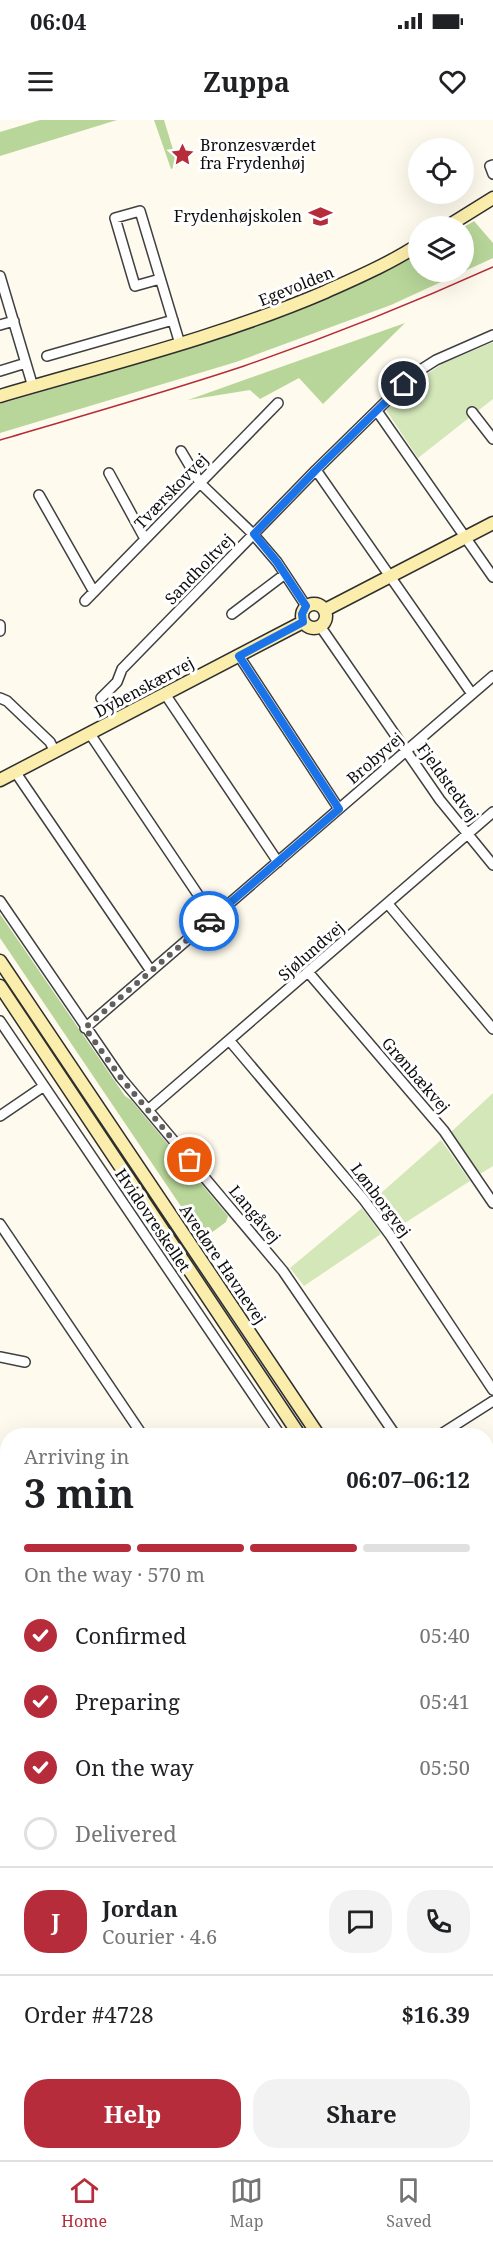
<!DOCTYPE html>
<html lang="en">
<head>
<meta charset="utf-8">
<style>
  :root { --surface:#fff; --page:#f2f2f2; --text:#202124; --muted:#757577; --line:#e0e0e0; --accent:#b62c3a }
  body { margin:0; font-family:"Noto Serif",serif; background:var(--page); color:var(--text); height:100vh; display:flex; flex-direction:column; font-size:22px; white-space:nowrap }
  * { box-sizing:border-box; margin:0 }
  p { font-size:20px; color:var(--muted) }
  .icon { flex:none; width:33px; height:33px; fill:none; stroke:currentColor; stroke-width:2; stroke-linecap:round; stroke-linejoin:round }
  .map { position:relative; flex:1; overflow:hidden }
  .sheet { position:absolute; left:0px; top:1308px; width:494px; height:732px; display:flex; flex-direction:column; background:var(--surface); border-radius:24px 24px 0 0; box-shadow:0 6px 24px #0002 }
  .sheet>* { flex:none }
  .tools { position:absolute; left:408px; top:18px; display:grid; gap:12px }
  .tools a { display:grid; place-items:center; width:66px; height:66px; border-radius:50%; background:var(--surface); box-shadow:0 6px 24px #0002; font-size:30px }
  .pin { position:absolute; display:grid; place-items:center; width:51px; height:51px; color:#fff; margin:-26px; border:3px solid #fff; border-radius:50%; box-shadow:0 2px 6px #0007 }
  .courier { position:absolute; display:grid; place-items:center; width:60px; height:60px; margin:-30px; border:4px solid #1a73e8; border-radius:50%; background:#fff; color:#222; box-shadow:0 2px 8px #0007 }
  .overview em { font-style:normal; font-weight:700 }
  .overview div { display:flex; flex-direction:column-reverse }
  .overview { display:flex; align-items:center; justify-content:space-between; height:102px; padding:0 24px }
  h1 { font-size:39px; font-weight:700; line-height:45px }
  .bar { display:grid; grid-template-columns:repeat(4,1fr); gap:9px 6px; align-content:center; height:72px; padding:0 24px }
  .bar i { height:8px; border-radius:4px; background:var(--line) }
  .bar .current { background:var(--accent) }
  .bar p { grid-column:span 4 }
  .line { display:flex; align-items:center; gap:15px; padding:0 24px; border-top:2px solid var(--line) }
  .line div { flex:1 }
  .round { display:grid; place-items:center; flex:none; width:63px; height:63px; border-radius:24px; background:var(--page) }
  ol { padding:0 24px; list-style:none }
  li { display:flex; align-items:center; gap:18px; height:66px }
  li p { margin-inline-start:auto }
  li .icon { padding:6px; border-radius:50%; background:var(--accent); color:#fff; stroke-width:4 }
  li:last-child { color:var(--muted) }
  li i { width:33px; height:33px; border:3px solid var(--line); border-radius:50% }
  .action { display:flex; gap:12px; margin-top:auto; padding:12px 24px }
  .action a { flex:1; height:69px; border-radius:24px; background:var(--accent); color:#fff; font-size:24px; font-weight:700; line-height:69px; text-align:center }
  .action a+a { background:var(--page); color:var(--text) }
  .status { display:flex; justify-content:space-between; align-items:center; height:42px; padding:0 30px; background:var(--surface); direction:ltr }
  .status svg { height:16px; fill:currentColor }
  header { display:flex; justify-content:space-between; align-items:center; height:78px; padding:0 24px; background:var(--surface); font-size:27px; font-weight:700 }
  .tabs { display:flex; justify-content:space-around; align-items:center; height:84px; border-top:2px solid var(--line); background:var(--surface); font-size:16px; color:var(--muted) }
  .tabs a { display:grid; justify-items:center; gap:3px }
  .tabs .current { color:var(--accent) }
  .map>svg:first-child { display:block }
  .green { fill:#d3e7b9 }
  .forest { fill:#b8d699 }
  .lines { fill:none; stroke-linecap:round; stroke-linejoin:round }
  .street-casing { stroke:#404040; stroke-width:12 }
  .secondary-casing { stroke:#2f2f2f; stroke-width:15 }
  .street { stroke:#fff; stroke-width:9 }
  .secondary { stroke:#fbeeac; stroke-width:12 }
  .tram { stroke:#b62c3a; stroke-width:1.5 }
  .done { stroke:#61605b; stroke-width:6; stroke-dasharray:0 10.8 }
  .route { stroke:#1a73e8; stroke-width:8 }
  .labels { text-anchor:middle; stroke-width:6; stroke-linejoin:round; paint-order:stroke }
  .poi-label { font-size:16px; fill:#0d0d0d; stroke:#fff; text-anchor:start }
  .street-label { font-size:16px; fill:#0d0d0d; stroke:#fff }
</style>
</head>
<body>
<div class="status"><b>06:04</b><svg viewBox="0 0 49 12"><path d="M0 12V9h3v3zM5 12V6h3v6zM10 12V3h3v9zM15 12V0h3v12zM26 1h20v11H26zM47 4h2v5h-2z"/></svg></div>
<header><svg class="icon" aria-label="menu" viewBox="0 0 24 24"><path d="M4 6h16M4 12h16M4 18h16"/></svg>Zuppa<svg class="icon" aria-label="heart" viewBox="0 0 24 24"><path d="M12 20l-8-8c-3-5 5-10 8-4 3-6 11-1 8 4z"/></svg></header>
<div class="map">
<svg width="493" height="2040" viewBox="0 0 493 2040">
  <rect width="100%" height="100%" fill="#fefaed"/>
  <path class="green" d="M491 223H493V279L418 338 386 290 421 258 442 244Z
    M493 973V1046L480 1054 451 1012Z
    M441 1020 470 1061 394 1110 372 1081Z
    M362 1088 381 1114 304 1166 290 1148Z
    M0 1800 7 1811V1832L0 1837Z"/>
  <path class="forest" d="M40 0H117L0 36V12Z
    M154 0H164L178 46 171 49Z
    M474 101 493 123V138L391 185 312 214 236 242 0 313V284L223 218 291 194 353 166 418 132V152H464V107Z
    M405 203 323 284 299 258 260 279 250 270 188 280Z
    M0 794 125 976 131 980 228 1096 226 1102 203 1119 0 818Z"/>
  <g class="lines">
    <defs>
      <path id="street" d="M493 45 490 46 493 54
        M0 156 33 267
        M160 159 135 166 115 98 140 91 180 224
        M0 205 14 201
        M47 236 173 200
        M0 251 26 243
        M377 291 493 457
        M472 292 493 319
        M181 331 200 363 253 414 277 442 306 486
        M316 350 472 574
        M109 353 145 419
        M39 375 94 472
        M85 481 278 283
        M232 494 285 454
        M0 505V511
        M320 506 440 680 493 745
        M239 536 339 689
        M165 574 278 742
        M0 578 7 581 50 622 55 632
        M101 578 117 562 122 549 316 350 414 254 436 240 493 215
        M90 614 213 797
        M16 653 151 851
        M0 781 121 958 283 1151 396 1316
        M388 784 493 909
        M308 852 444 1011 493 1083
        M0 901 281 1316
        M85 908 493 556
        M229 920 364 1080 390 1115 493 1270
        M148 990 493 692
        M0 996 44 966
        M0 1104 143 1316
        M0 1237 25 1242
        M438 1316 493 1281
        M0 1354 8 1355
        M486 1439 493 1434
        M0 1488 8 1489
        M0 1549 8 1544
        M0 1786 8 1796
        M0 1883 8 1877
        M486 1887 493 1895
        M437 2032 438 2040
        M86 2040V2032"/>
      <path id="secondary" d="M448 106 493 78
        M0 276C109 244 220 217 325 172 356 158 389 144 418 125
        M302 496a12 12 0 1 1 24 0a12 12 0 1 1-24 0Z
        M325 490 493 403
        M0 660 303 502
        M0 841 319 1316
        M0 866 300 1316
        M486 1361 493 1357
        M486 1378 493 1373
        M486 1579 493 1591
        M486 1610 493 1621
        M0 1710 8 1704
        M338 2032 339 2040"/>
    </defs>
    <use href="#street" class="street-casing"/>
    <use href="#secondary" class="secondary-casing"/>
    <use href="#street" class="street"/>
    <use href="#secondary" class="secondary"/>
    <path class="tram" d="M0 320C81 296 163 273 244 246 328 217 411 184 493 147"/>
  </g>
  <g class="lines">
    <path class="done" d="M190 1040 121 958 85 908 209 801"/>
    <path class="route" d="M209 801 339 689 239 536 303 502 302 494 306 486 277 442 254 414 316 350 404 264"/>
  </g>
  <defs>
    <symbol id="sight-bare" viewBox="-9 -9 18 18"><path d="M0-6L1.8-2.2L6-1.7L2.9 1.2L3.7 5.4L0 3.3L-3.7 5.4L-2.9 1.2L-6-1.7L-1.8-2.2Z" fill="#b62c3a" stroke="#fff" stroke-width="2.5" paint-order="stroke"/></symbol>
    <symbol id="school-bare" viewBox="-9 -9 18 18"><path d="M0-5L7-2L0 1L-7-2ZM-4 1L0 2.5L4 1V4Q0 6-4 4Z" fill="#b62c3a" stroke="#fff" stroke-width="2.5" paint-order="stroke"/></symbol>
  </defs>
  <g fill-rule="evenodd">
    <use href="#sight-bare" x="166" y="18" width="33" height="33"/>
    <use href="#school-bare" x="304" y="80" width="33" height="33"/>
  </g>
  <g class="labels">
    <g class="poi-label">
      <text x="200" y="31">Bronzesværdet<tspan x="200" dy="18">fra Frydenhøj</tspan></text>
      <text x="302" y="102" text-anchor="end">Frydenhøjskolen</text>
    </g>
    <g class="street-label">
      <text transform="translate(296 166) rotate(-22)" y="6">Egevolden</text>
      <text transform="translate(171 371) rotate(-46)" y="6">Tværskovvej</text>
      <text transform="translate(199 449) rotate(-46)" y="6">Sandholtvej</text>
      <text transform="translate(144 567) rotate(-28)" y="6">Dybenskærvej</text>
      <text transform="translate(375 638) rotate(-41)" y="6">Brobyvej</text>
      <text transform="translate(448 662) rotate(54)" y="6">Fjeldstedvej</text>
      <text transform="translate(311 831) rotate(-41)" y="6">Sjølundvej</text>
      <text transform="translate(416 955) rotate(49)" y="6">Grønbækvej</text>
      <text transform="translate(381 1080) rotate(53)" y="6">Lønborgvej</text>
      <text transform="translate(255 1094) rotate(50)" y="6">Langåvej</text>
      <text transform="translate(153 1100) rotate(56)" y="6">Hvidovreskellet</text>
      <text transform="translate(223 1144) rotate(56)" y="6">Avedøre Havnevej</text>
    </g>
  </g>
</svg>
<div class="tools">
<a><svg class="icon" aria-label="locate" viewBox="0 0 24 24"><circle cx="12" cy="12" r="6"/><path d="M12 2v4M12 18v4M2 12h4M18 12h4"/></svg></a>
<a><svg class="icon" aria-label="layers" viewBox="0 0 24 24"><path d="M12 4l9 5-9 5-9-5zM3 14l9 5 9-5"/></svg></a>
</div>
<div class="pin" style="left:190px;top:1040px;background:#ea580c"><svg class="icon" aria-label="bag" viewBox="0 0 24 24"><path d="M5 8h14l-1 12H6zM9 8a3 3 0 0 1 6 0"/></svg></div>
<div class="pin" style="left:404px;top:264px;background:#1f2937"><svg class="icon" aria-label="home" viewBox="0 0 24 24"><path d="M3 11l9-7 9 7M6 9v11h12V9"/></svg></div>
<div class="courier" style="left:209px;top:801px"><svg class="icon" aria-label="car" viewBox="0 0 24 24"><path d="M5 17H2v-5l4-1 3-4h7l3 4 3 1v5h-3M9 17h6M6 11h13"/><circle cx="7" cy="17" r="2"/><circle cx="17" cy="17" r="2"/></svg></div>
<section class="sheet">
<div class="overview"><div><h1>3 min</h1><p>Arriving in</p></div><em>06:07–06:12</em></div>
<div class="bar"><i class="current"></i><i class="current"></i><i class="current"></i><i></i><p>On the way · 570 m</p></div>
<ol>
<li><svg class="icon" aria-label="check" viewBox="0 0 24 24"><path d="M5 12l5 5 9-10"/></svg>Confirmed<p>05:40</p></li>
<li><svg class="icon" aria-label="check" viewBox="0 0 24 24"><path d="M5 12l5 5 9-10"/></svg>Preparing<p>05:41</p></li>
<li><svg class="icon" aria-label="check" viewBox="0 0 24 24"><path d="M5 12l5 5 9-10"/></svg>On the way<p>05:50</p></li>
<li><i></i>Delivered</li>
</ol>
<div class="line" style="height:108px"><b class="round" style="background:var(--accent);color:#fff">J</b><div><b>Jordan</b><p>Courier · 4.6</p></div><a class="round"><svg class="icon" aria-label="chat" viewBox="0 0 24 24"><path d="M4 5h16v11H9l-5 4z"/></svg></a><a class="round"><svg class="icon" aria-label="phone" viewBox="0 0 24 24"><path d="M5 4h4l2 5-3 2q2 4 5 5l2-3 5 2v4C11 20 4 13 5 4z"/></svg></a></div>
<div class="line" style="height:78px"><div>Order #4728</div><b>$16.39</b></div>
<div class="action"><a>Help</a><a>Share</a></div>
</section>
</div>
<nav class="tabs">
<a class="current"><svg class="icon" aria-label="home" viewBox="0 0 24 24"><path d="M3 11l9-7 9 7M6 9v11h12V9"/></svg>Home</a>
<a><svg class="icon" aria-label="map" viewBox="0 0 24 24"><path d="M3 6l6-2 6 2 6-2v14l-6 2-6-2-6 2zM9 4v14M15 6v14"/></svg>Map</a>
<a><svg class="icon" aria-label="saved" viewBox="0 0 24 24"><path d="M7 4h10v16l-5-4-5 4z"/></svg>Saved</a>
</nav>
</body>
</html>
